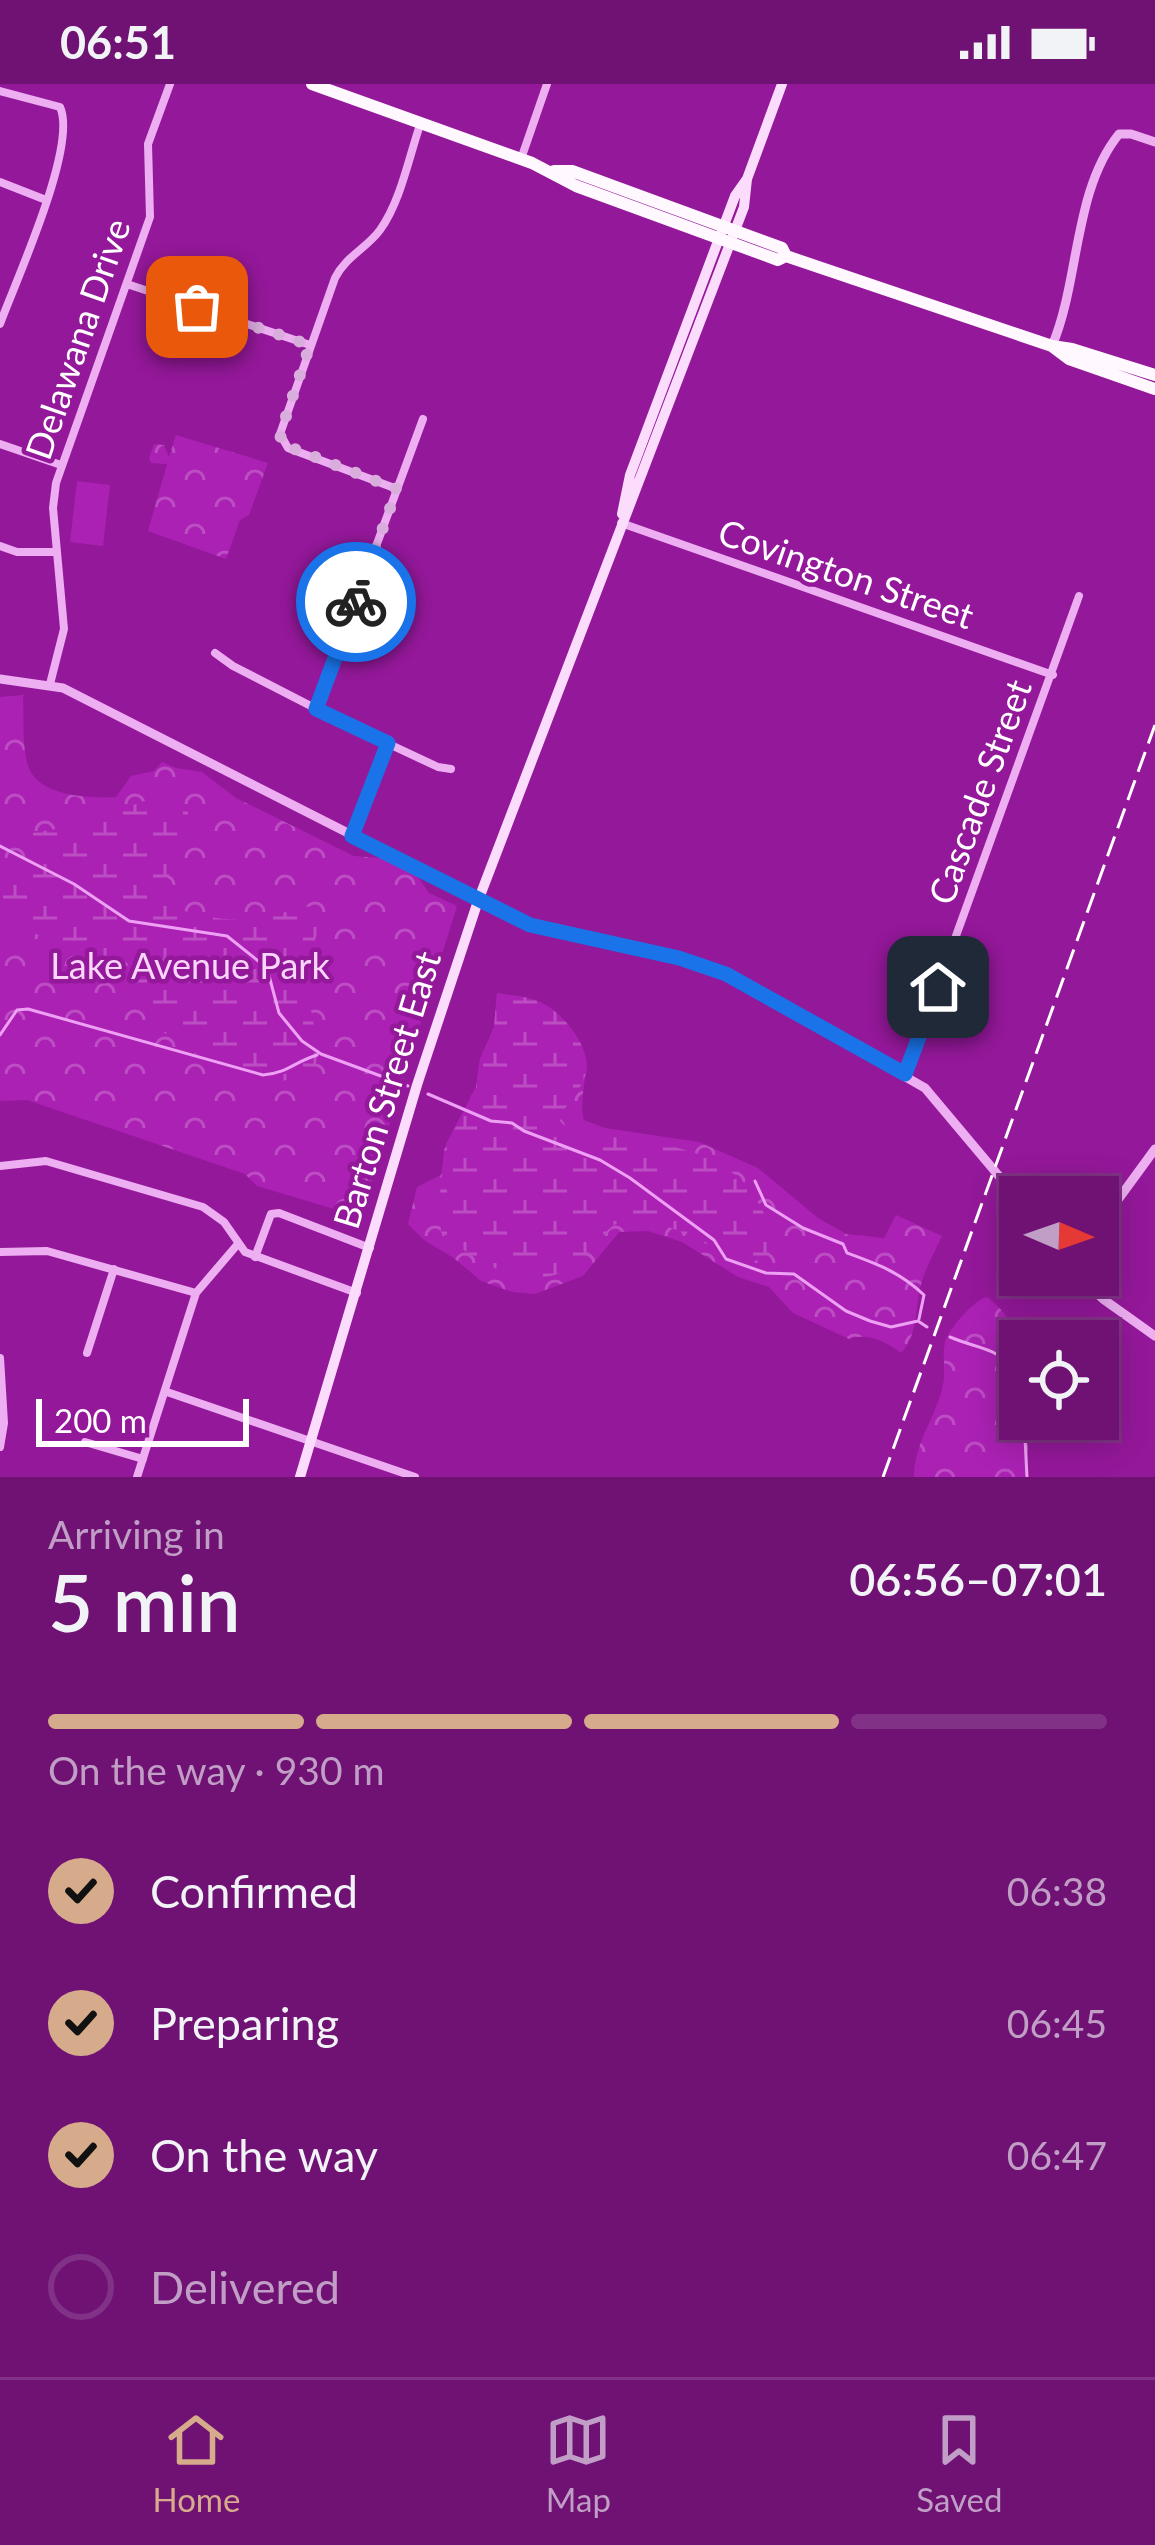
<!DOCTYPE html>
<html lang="en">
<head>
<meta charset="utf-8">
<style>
  :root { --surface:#6f1274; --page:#77207c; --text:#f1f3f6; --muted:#c09ec5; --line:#813286; --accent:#d6ab8b }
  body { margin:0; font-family:Lato,sans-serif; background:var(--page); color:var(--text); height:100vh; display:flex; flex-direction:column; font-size:45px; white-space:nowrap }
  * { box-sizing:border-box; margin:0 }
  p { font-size:39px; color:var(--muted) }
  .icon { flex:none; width:66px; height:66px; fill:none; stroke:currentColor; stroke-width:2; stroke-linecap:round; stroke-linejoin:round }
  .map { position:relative; height:1393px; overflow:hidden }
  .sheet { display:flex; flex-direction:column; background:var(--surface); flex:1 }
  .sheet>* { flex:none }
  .needle { width:78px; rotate:92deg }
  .fabs { position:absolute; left:999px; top:1092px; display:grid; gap:24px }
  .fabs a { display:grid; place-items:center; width:120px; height:120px; border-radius:0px; background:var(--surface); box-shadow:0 6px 30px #0003,0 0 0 3px var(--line); font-size:60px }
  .scale { position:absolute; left:36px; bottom:30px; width:213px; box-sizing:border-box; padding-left:12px; border:6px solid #fff; border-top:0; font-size:33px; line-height:42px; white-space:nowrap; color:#fff; -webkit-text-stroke:9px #94189a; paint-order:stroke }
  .pin { position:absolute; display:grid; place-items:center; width:102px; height:102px; color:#fff; margin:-51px; border-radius:24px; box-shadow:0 6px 18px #0006 }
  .courier { position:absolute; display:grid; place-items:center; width:120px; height:120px; margin:-60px; border:9px solid #1a73e8; border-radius:50%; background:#fff; color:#222; box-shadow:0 3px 15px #0007 }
  .summary em { font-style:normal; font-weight:600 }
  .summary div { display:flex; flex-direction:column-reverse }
  .summary { display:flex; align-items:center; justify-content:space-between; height:204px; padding:0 48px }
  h1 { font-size:78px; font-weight:600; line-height:90px }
  .bar { display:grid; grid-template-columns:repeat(4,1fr); gap:18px 12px; align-content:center; height:144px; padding:0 48px }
  .bar i { height:15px; border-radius:9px; background:var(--line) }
  .bar .selected { background:var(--accent) }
  .bar p { grid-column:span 4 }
  ol { padding:0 48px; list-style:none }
  li { display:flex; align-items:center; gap:36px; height:132px }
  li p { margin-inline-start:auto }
  li .icon { padding:12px; border-radius:50%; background:var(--accent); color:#111; stroke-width:4 }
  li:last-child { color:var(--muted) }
  li i { width:66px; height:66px; border:6px solid var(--line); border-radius:50% }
  .status { display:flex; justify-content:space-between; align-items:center; height:84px; padding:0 60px; background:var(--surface); direction:ltr }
  .status svg { height:33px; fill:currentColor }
  .dock { display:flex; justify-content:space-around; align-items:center; height:168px; border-top:3px solid var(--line); background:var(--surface); font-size:33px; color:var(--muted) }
  .dock a { display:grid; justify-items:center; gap:6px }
  .dock .selected { color:var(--accent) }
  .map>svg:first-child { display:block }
  .forest { fill:url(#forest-crowns) }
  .wetland { fill:url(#wetland-marsh) }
  .pitch { fill:#ab21b4 }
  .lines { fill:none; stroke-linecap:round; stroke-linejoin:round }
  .stream { stroke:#eea1f4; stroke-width:3 }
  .minor { stroke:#edaef2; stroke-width:8 }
  .tertiary { stroke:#edaef2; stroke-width:9 }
  .secondary { stroke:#fbdcfc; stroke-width:10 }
  .primary { stroke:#fff8ff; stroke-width:12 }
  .rail { stroke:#fff; stroke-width:3; stroke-dasharray:21 9; stroke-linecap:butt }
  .done { stroke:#daaedc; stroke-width:12; stroke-dasharray:0 21.6 }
  .route { stroke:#1a73e8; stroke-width:15 }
  .labels { text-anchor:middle; stroke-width:9; stroke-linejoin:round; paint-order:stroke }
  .street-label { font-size:36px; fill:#fff; stroke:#94189a }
  .park-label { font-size:36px; fill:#fad5fc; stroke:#94189a }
</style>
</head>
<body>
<div class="status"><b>06:51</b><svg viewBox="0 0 49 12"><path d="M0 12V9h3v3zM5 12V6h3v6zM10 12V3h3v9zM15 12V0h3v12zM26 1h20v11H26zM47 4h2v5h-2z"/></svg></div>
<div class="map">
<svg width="1155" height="1393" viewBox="0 0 1155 1393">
  <defs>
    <pattern id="forest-crowns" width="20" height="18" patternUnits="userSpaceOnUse" patternTransform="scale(3)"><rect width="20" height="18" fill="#ab21b4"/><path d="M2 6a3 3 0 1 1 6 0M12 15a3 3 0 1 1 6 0" fill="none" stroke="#bc4dc3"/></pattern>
    <pattern id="wetland-marsh" width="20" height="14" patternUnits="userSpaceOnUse" patternTransform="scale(3)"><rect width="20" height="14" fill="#ab21b4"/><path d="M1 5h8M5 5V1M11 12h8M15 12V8" fill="none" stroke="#bc4dc3"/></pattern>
  </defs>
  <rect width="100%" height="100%" fill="#94189a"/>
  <path class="forest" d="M176 351 268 379 249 431 240 436 226 475 148 447 167 380 151 379 149 374 154 360 164 361 169 373Z
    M23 611C24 632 22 657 27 678 34 713 88 714 116 713L131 692 154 687 162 678 176 684 202 688 236 714 354 772 394 775 414 787 429 809 457 822 361 1133 257 1102 245 1090 27 1016 0 1017V613Z
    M497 909C530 915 549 918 570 946 577 956 585 967 586 979 586 999 579 1017 584 1036L605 1044 699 1058 758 1084 818 1134 846 1150 884 1154 896 1131 942 1152C935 1167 927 1181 922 1197 914 1221 920 1249 901 1269 888 1258 866 1248 849 1255L793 1229 769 1203 738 1193 682 1158 648 1147 619 1148 583 1192 535 1210 512 1208 481 1197 455 1175 424 1156 408 1140 417 1103 441 1091 446 1060 476 1003 480 975 494 943Z
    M987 1213C1028 1242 1020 1290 1020 1335H1028V1393H914C914 1358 936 1334 943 1301 946 1287 941 1264 947 1253 954 1240 973 1217 987 1213Z"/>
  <path class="wetland" d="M179 713C206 749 180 770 161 805L166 820C196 833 233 839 265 834 283 831 296 821 314 823L322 836 311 867 307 905 319 968 313 989 271 1000 256 999 229 982 193 969 159 945 147 928 131 882 124 877 80 875 33 848 0 834V782L33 785 35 767 27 752 31 749 81 741 144 717Z
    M497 909C509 911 523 912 535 916 559 923 593 963 586 990 582 1003 568 1019 561 1031L560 1037 570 1047C634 1059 718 1054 756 1115 770 1138 773 1151 768 1177 716 1179 683 1134 629 1137 607 1138 602 1156 588 1170 542 1218 482 1184 441 1148L439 1121 444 1066 476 1003 480 975 494 943Z"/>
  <path class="pitch" d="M77 397 110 401 103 462 70 458Z"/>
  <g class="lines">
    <path class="stream" d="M0 762 74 800 129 837 227 852 267 884 279 929 302 957 321 970 408 1002
      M0 951 17 926 28 925 263 991C288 989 294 978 317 971
      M428 1010 491 1037 512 1039 524 1047 600 1076 630 1094 714 1156 726 1175 766 1189 794 1190 846 1227 870 1237 891 1243 918 1237 927 1243
      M755 1097 766 1121 803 1144 843 1160 847 1169C877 1180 900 1188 924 1211L919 1235
      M950 1253C973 1263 991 1263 1010 1279L1012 1301 1020 1318
      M1024 1335 1027 1393"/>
    <path class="minor" d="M0 7 60 23C78 62 16 196 0 240
      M521 75 547 0
      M0 98 46 116
      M127 200 310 261
      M0 360 61 381
      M397 405 288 364 280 350 335 194C346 172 367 164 380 146 401 117 409 72 421 38
      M621 439 1053 591
      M0 462 17 468H56
      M215 569 233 582 340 637 438 683 451 685
      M50 600 64 545 53 424 56 399 150 133 148 60 170 0
      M316 625 423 335
      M352 752 388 659
      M906 990 1079 512
      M0 1082 46 1077 203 1123 224 1138 245 1168 357 1209
      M0 1168 47 1167 196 1209
      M255 1173 271 1130 279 1129 370 1164
      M87 1269 114 1185
      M0 1274 4 1339 0 1363
      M167 1308 415 1393
      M85 1358 143 1375
      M137 1393 196 1209 237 1161"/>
    <path class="tertiary" d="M1052 262C1080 196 1073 107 1119 50H1131L1155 58
      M0 595 63 604 519 836 679 874 729 892 925 1004 1020 1117
      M1098 1143 1155 1065
      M1077 1191 1103 1215 1155 1252"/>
    <path class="secondary" d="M622 430 630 391 735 112 747 95 782 0
      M300 1393 417 1001 478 817 744 123 747 95"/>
    <path class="primary" d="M312 0 532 79 576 102 778 176 786 172 1052 262 1072 265 1155 291
      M554 87H572L782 164 786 172
      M1053 263 1069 275 1155 305"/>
    <path class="rail" d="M883 1393 1155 641"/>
  </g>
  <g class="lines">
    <path class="done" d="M197 223 310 261 280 350 282 360 397 405 356 518"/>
    <path class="route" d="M356 518 316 625 388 659 352 752 530 841 679 874 726 890 905 990 938 903"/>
  </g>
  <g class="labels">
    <g class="street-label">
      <text transform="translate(78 255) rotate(-71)" y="13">Delawana Drive</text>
      <text transform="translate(846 490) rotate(19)" y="13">Covington Street</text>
      <text transform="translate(980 708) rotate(-70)" y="13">Cascade Street</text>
      <text transform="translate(387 1006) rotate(-73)" y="13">Barton Street East</text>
    </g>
    <g class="park-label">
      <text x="190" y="895">Lake Avenue Park</text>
    </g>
  </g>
</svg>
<div class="fabs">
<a><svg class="needle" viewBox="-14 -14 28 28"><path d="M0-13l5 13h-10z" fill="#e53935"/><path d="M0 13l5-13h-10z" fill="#c09ec5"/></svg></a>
<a><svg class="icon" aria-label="locate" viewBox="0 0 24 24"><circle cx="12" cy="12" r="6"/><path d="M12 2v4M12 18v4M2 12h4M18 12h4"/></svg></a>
</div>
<div class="scale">200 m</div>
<div class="pin" style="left:197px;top:223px;background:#ea580c"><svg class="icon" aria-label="bag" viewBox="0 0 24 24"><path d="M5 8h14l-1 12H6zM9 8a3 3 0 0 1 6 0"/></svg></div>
<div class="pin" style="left:938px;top:903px;background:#1f2937"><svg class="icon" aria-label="home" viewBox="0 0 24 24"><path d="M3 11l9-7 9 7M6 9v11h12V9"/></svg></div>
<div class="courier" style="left:356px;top:518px"><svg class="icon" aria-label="bike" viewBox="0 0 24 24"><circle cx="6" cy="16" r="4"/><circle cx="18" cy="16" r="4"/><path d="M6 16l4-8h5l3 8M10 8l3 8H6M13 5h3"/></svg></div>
</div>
<section class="sheet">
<div class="summary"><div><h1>5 min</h1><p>Arriving in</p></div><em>06:56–07:01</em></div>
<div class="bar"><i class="selected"></i><i class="selected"></i><i class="selected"></i><i></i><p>On the way · 930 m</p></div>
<ol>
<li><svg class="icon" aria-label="check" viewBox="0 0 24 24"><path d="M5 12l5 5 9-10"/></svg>Confirmed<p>06:38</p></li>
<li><svg class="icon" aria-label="check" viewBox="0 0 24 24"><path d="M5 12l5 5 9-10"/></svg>Preparing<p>06:45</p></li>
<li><svg class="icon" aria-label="check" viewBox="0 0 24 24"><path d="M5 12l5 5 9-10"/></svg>On the way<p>06:47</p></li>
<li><i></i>Delivered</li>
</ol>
</section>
<nav class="dock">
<a class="selected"><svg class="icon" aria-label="home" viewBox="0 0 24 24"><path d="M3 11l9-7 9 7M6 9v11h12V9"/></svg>Home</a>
<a><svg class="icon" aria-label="map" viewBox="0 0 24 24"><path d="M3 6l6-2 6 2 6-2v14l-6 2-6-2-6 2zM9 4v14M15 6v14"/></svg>Map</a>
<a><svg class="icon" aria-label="saved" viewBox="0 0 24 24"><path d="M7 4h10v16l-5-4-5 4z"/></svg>Saved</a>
</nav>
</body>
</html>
